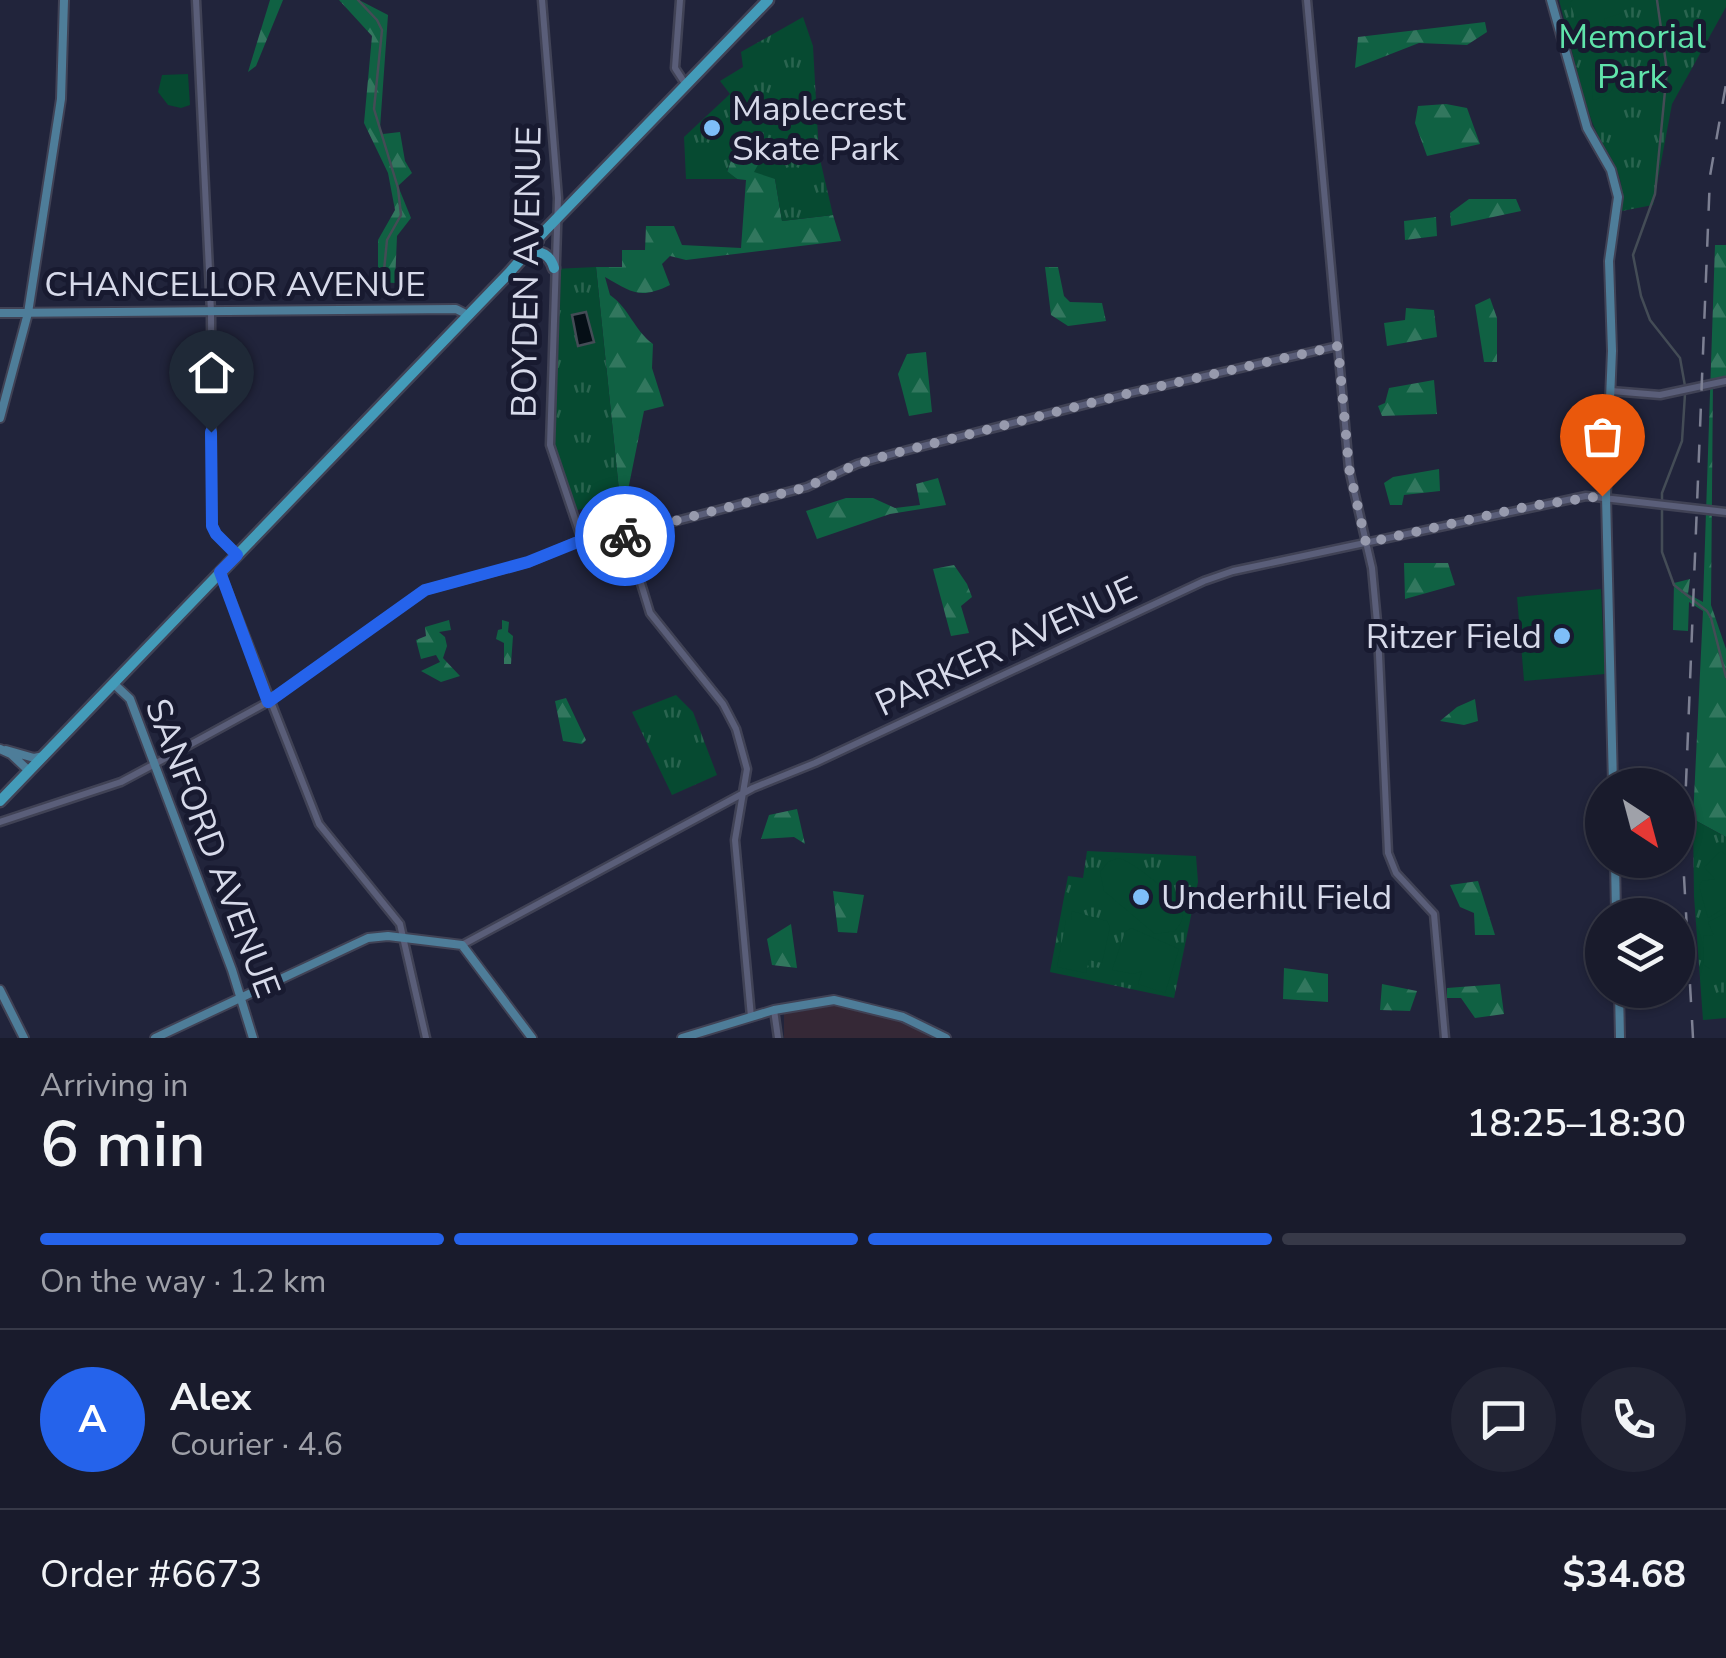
<!DOCTYPE html>
<html lang="en">
<head>
<meta charset="utf-8">
<style>
  :root { --surface:#191b2c; --page:#222434; --text:#f1f3f6; --muted:#9fa1a9; --line:#373948; --accent:#2563eb }
  body { margin:0; font-family:"Nunito Sans",sans-serif; background:var(--page); color:var(--text); height:100vh; display:flex; flex-direction:column; font-size:38px; white-space:nowrap }
  * { box-sizing:border-box; margin:0 }
  p { font-size:32px; color:var(--muted) }
  .icon { flex:none; width:55px; height:55px; fill:none; stroke:currentColor; stroke-width:2; stroke-linecap:round; stroke-linejoin:round }
  .map { position:relative; height:1038px; overflow:hidden }
  .drawer { display:flex; flex-direction:column; background:var(--surface); flex:1 }
  .drawer>* { flex:none }
  .needle { width:65px; rotate:144deg }
  .buttons { position:absolute; left:1585px; top:768px; display:grid; gap:20px }
  .buttons a { display:grid; place-items:center; width:110px; height:110px; border-radius:50%; background:var(--surface); box-shadow:0 2px 8px #0004,0 0 0 2px var(--line); font-size:50px }
  .pin { position:absolute; display:grid; place-items:center; width:85px; height:85px; color:#fff; margin:-102px -42px; border-radius:50% 50% 50% 0; rotate:-45deg; box-shadow:0 0 10px #0007 }
  .pin .icon { rotate:45deg }
  .courier { position:absolute; display:grid; place-items:center; width:100px; height:100px; margin:-50px; border:8px solid #2563eb; border-radius:50%; background:#fff; color:#222; box-shadow:0 2px 12px #0007 }
  .headline em { font-style:normal; font-weight:600 }
  .headline div { display:flex; flex-direction:column-reverse }
  .headline { display:flex; align-items:center; justify-content:space-between; height:170px; padding:0 40px }
  h1 { font-size:65px; font-weight:600; line-height:75px }
  .bar { display:grid; grid-template-columns:repeat(4,1fr); gap:15px 10px; align-content:center; height:120px; padding:0 40px }
  .bar i { height:12px; border-radius:8px; background:var(--line) }
  .bar .current { background:var(--accent) }
  .bar p { grid-column:span 4 }
  .line { display:flex; align-items:center; gap:25px; padding:0 40px; border-top:2px solid var(--line) }
  .line div { flex:1 }
  .round { display:grid; place-items:center; flex:none; width:105px; height:105px; border-radius:52px; background:var(--page) }
  .map>svg:first-child { display:block }
  .commercial { fill:#352836 }
  .forest { fill:url(#forest-firs) }
  .park { fill:url(#park-tufts) }
  .garden { fill:#064a31 }
  .water { fill:#050f16; stroke:#444c56; stroke-width:2.5 }
  .lines { fill:none; stroke-linecap:round; stroke-linejoin:round }
  .stream { stroke:#444c56; stroke-width:2.5 }
  .tertiary-casing { stroke:#404255; stroke-width:11 }
  .secondary-casing { stroke:#404255; stroke-width:12 }
  .primary-casing { stroke:#404255; stroke-width:15 }
  .tertiary { stroke:#5a5e79; stroke-width:6 }
  .secondary { stroke:#4e7d99; stroke-width:8 }
  .primary { stroke:#439bb9; stroke-width:10 }
  .rail { stroke:#7d8093; stroke-width:2.5; stroke-dasharray:18 18; stroke-linecap:butt }
  .done { stroke:#979aad; stroke-width:10; stroke-dasharray:0 18 }
  .route { stroke:#2563eb; stroke-width:12 }
  .poi-dot { fill:#7ebef9; stroke:#181a30; stroke-width:4 }
  .labels { text-anchor:middle; stroke-width:10; stroke-linejoin:round; paint-order:stroke }
  .park-label { font-size:35px; fill:#60e4ab; stroke:#181a30 }
  .poi-label { font-size:35px; fill:#d7daea; stroke:#181a30; text-anchor:start }
  .street-label { font-size:35px; fill:#d7daea; stroke:#181a30 }
</style>
</head>
<body>
<div class="map">
<svg width="1726" height="1038" viewBox="0 0 1726 1038">
  <defs>
    <pattern id="forest-firs" width="22" height="20" patternUnits="userSpaceOnUse" patternTransform="scale(2.5)"><rect width="22" height="20" fill="#106143"/><path d="M5 1l3.5 6h-7zM16 11l3.5 6h-7z" fill="#32775e"/></pattern>
    <pattern id="park-tufts" width="24" height="20" patternUnits="userSpaceOnUse" patternTransform="scale(2.5)"><rect width="24" height="20" fill="#064a31"/><path d="M3 7l-1-3M5 7V3M7 7l1-3M15 17l-1-3M17 17v-4M19 17l1-3" fill="none" stroke="#2a644f"/></pattern>
  </defs>
  <rect width="100%" height="100%" fill="#21243b"/>
  <path class="commercial" d="M838 1005 900 1022 935 1038H784V1014Z"/>
  <path class="forest" d="M270 0H283L256 66 248 72Z
    M339 0H359L388 15 380 128 383 134 400 132 405 161 412 173 398 186 411 218 397 236 395 283 378 282V240L395 210 388 173 364 123 372 36Z
    M1485 22 1487 32 1467 45 1419 43 1355 68 1358 37Z
    M1446 104 1467 108 1480 144 1427 156 1415 123 1418 106Z
    M734 152 741 155 754 153 775 179 782 221 833 215 841 241 686 260 670 256 662 264 670 285C639 300 632 292 605 277L610 295C630 309 633 329 653 344L652 368 664 406 644 411 627 495 620 500 596 267H622V250H645L646 226H674L682 245 741 248 746 180 737 179 727 172Z
    M1469 199H1516L1521 211 1451 226 1450 213Z
    M1436 217 1437 236 1405 240 1404 221Z
    M1715 245H1726V376L1713 380 1711 605 1726 649V837L1693 819 1703 611 1689 602 1688 631 1673 630 1674 583 1690 579 1688 594 1703 602Z
    M1045 267H1058L1064 296 1070 302 1102 303 1106 321 1068 326 1051 315Z
    M1490 298 1497 318V362H1484L1475 305Z
    M1406 308 1434 310 1437 337 1387 346 1384 323 1405 320Z
    M926 352 932 412 909 416 898 374 907 354Z
    M1434 380 1437 414 1382 416 1378 406 1385 403 1389 388Z
    M1439 469 1440 491 1404 495 1402 505H1390L1384 483 1393 477Z
    M938 478 946 505 890 514 817 539 806 511 846 498H873L895 508 920 505 916 484Z
    M1404 563H1448L1455 585 1405 599Z
    M954 565 967 584 972 597 961 606 969 633 951 636 933 569Z
    M449 620 451 630 439 632 445 637 447 646 443 658 460 676 441 682 421 671 440 662 436 655 421 659 416 640 426 636 425 627Z
    M502 620 509 622 508 632 513 636 511 664H504V643L496 639 498 630 502 629Z
    M566 698 586 740 582 744 563 741 555 701Z
    M1475 699 1478 721 1464 725 1440 721 1457 707Z
    M797 809 805 844 794 837 761 839 769 815Z
    M1478 881 1495 935H1475L1474 913 1460 907 1450 885Z
    M833 891 864 895 857 933 838 932Z
    M791 924 797 968 772 965 767 939Z
    M1284 968 1328 974V1002L1283 999Z
    M1382 984 1417 991 1410 1011 1380 1010Z
    M1500 984 1504 1014 1475 1018 1461 998H1447V988Z"/>
  <path class="park" d="M1559 0H1726V7L1672 104 1653 205 1622 211C1626 162 1603 156 1590 116 1578 78 1569 38 1559 0Z
    M803 17 813 46 819 155 833 215 782 221 775 179 754 172 759 163 753 153 734 152 727 171 737 179H686L684 137 730 94 720 81 743 67 741 52Z
    M596 267 620 500 569 512 552 455 554 269Z
    M676 695 693 712 717 775 672 795 632 712Z
    M1693 819 1726 837V1018L1703 1020 1694 896Z
    M1087 851 1196 856 1198 882 1174 998 1050 972 1068 876 1083 878Z"/>
  <path class="garden" d="M1573 0H1622V13L1604 19 1608 34 1581 36 1570 2Z
    M1616 64C1620 83 1613 96 1593 100L1590 71Z
    M188 74 190 105 181 108 168 105 158 92 162 75Z
    M1601 589 1605 674 1524 681 1517 597Z
    M1721 851 1726 855V907L1708 918 1699 886 1702 881 1715 879 1704 867Z
    M1118 858C1131 860 1176 896 1181 908 1185 917 1181 924 1175 931L1155 934 1104 891 1100 872 1108 862Z
    M1072 911 1107 921 1110 927 1102 963 1089 960 1086 973 1057 967 1066 920H1071Z
    M1726 913V969H1710L1704 965 1703 935 1714 936 1708 922Z
    M1131 928 1179 949 1165 993 1138 984 1142 971 1134 974 1112 970 1125 932Z"/>
  <path class="water" d="M586 312 594 342 578 346 572 315Z"/>
  <g class="lines">
    <path class="stream" d="M358 0 377 20 382 30 374 109 398 188 401 215 387 240 382 291
      M1657 0 1667 71 1665 91 1655 194 1633 255 1641 296 1650 320 1680 358 1685 386
      M1685 394 1682 441 1662 493V552L1674 585 1707 611 1711 618 1726 677"/>
    <defs>
      <path id="tertiary" d="M196 0 211 312 212 525 216 534 237 555
        M542 0 558 198 550 445 582 540
        M680 0 675 68 686 85
        M1307 0 1349 469 1372 568 1378 633 1388 853 1396 873 1434 914 1445 1038
        M1611 391 1660 395 1726 381
        M620 542 634 532 807 487 857 464 896 453 1130 393 1338 346
        M220 572 319 824 400 924 426 1038
        M0 822 121 782 151 766 268 702 425 590 529 562 586 538 607 537 620 542 632 554 650 613 723 704 736 729 747 769 735 840 751 1017
        M462 945 753 788 815 763 1204 581 1233 571 1586 496 1726 512
        M774 1010 778 1038"/>
      <path id="secondary" d="M1551 0 1587 128 1611 170 1618 197 1609 261 1612 351 1606 496 1613 785
        M0 313 456 309 468 315
        M0 418 28 313 61 99 64 0
        M113 683 130 699 232 970 253 1038
        M0 749 11 754 29 771
        M6 750 34 758 44 756
        M1615 860 1616 915
        M0 990 24 1038
        M1619 990 1620 1038
        M155 1038 368 938 388 936 462 945 532 1038
        M682 1038 774 1010 834 1000 903 1017 946 1038"/>
      <path id="primary" d="M534 242 768 0
        M528 254C541 249 550 255 554 268
        M0 801 509 273 538 240"/>
    </defs>
    <use href="#tertiary" class="tertiary-casing"/>
    <use href="#secondary" class="secondary-casing"/>
    <use href="#primary" class="primary-casing"/>
    <use href="#tertiary" class="tertiary"/>
    <use href="#secondary" class="secondary"/>
    <use href="#primary" class="primary"/>
    <path class="rail" d="M1693 1038 1683 859 1710 176 1726 84"/>
  </g>
  <g class="lines">
    <path class="done" d="M625 536 640 530 807 487 857 464 896 453 1130 393 1338 346 1349 468 1366 543 1530 506 1602 496"/>
    <path class="route" d="M211 432 212 526 216 534 237 555 220 572 268 702 425 590 528 562 590 537H607L620 542 625 536"/>
  </g>
  <g class="poi-dot">
    <circle cx="712" cy="128" r="10"/>
    <circle cx="1562" cy="636" r="10"/>
    <circle cx="1141" cy="897" r="10"/>
  </g>
  <g class="labels">
    <g class="park-label">
      <text x="1632" y="48">Memorial<tspan x="1632" dy="40">Park</tspan></text>
    </g>
    <g class="poi-label">
      <text x="732" y="120">Maplecrest<tspan x="732" dy="40">Skate Park</tspan></text>
      <text x="1542" y="648" text-anchor="end">Ritzer Field</text>
      <text x="1161" y="909">Underhill Field</text>
    </g>
    <g class="street-label">
      <text transform="translate(526 272) rotate(-89)" y="12">BOYDEN AVENUE</text>
      <text x="235" y="296">CHANCELLOR AVENUE</text>
      <text transform="translate(1006 646) rotate(-25)" y="12">PARKER AVENUE</text>
      <text transform="translate(213 848) rotate(69)" y="12">SANFORD AVENUE</text>
    </g>
  </g>
</svg>
<div class="buttons">
<a><svg class="needle" viewBox="-14 -14 28 28"><path d="M0-13l5 13h-10z" fill="#e53935"/><path d="M0 13l5-13h-10z" fill="#9fa1a9"/></svg></a>
<a><svg class="icon" aria-label="layers" viewBox="0 0 24 24"><path d="M12 4l9 5-9 5-9-5zM3 14l9 5 9-5"/></svg></a>
</div>
<div class="pin" style="left:1602px;top:496px;background:#ea580c"><svg class="icon" aria-label="bag" viewBox="0 0 24 24"><path d="M5 8h14l-1 12H6zM9 8a3 3 0 0 1 6 0"/></svg></div>
<div class="pin" style="left:211px;top:432px;background:#1f2937"><svg class="icon" aria-label="home" viewBox="0 0 24 24"><path d="M3 11l9-7 9 7M6 9v11h12V9"/></svg></div>
<div class="courier" style="left:625px;top:536px"><svg class="icon" aria-label="bike" viewBox="0 0 24 24"><circle cx="6" cy="16" r="4"/><circle cx="18" cy="16" r="4"/><path d="M6 16l4-8h5l3 8M10 8l3 8H6M13 5h3"/></svg></div>
</div>
<section class="drawer">
<div class="headline"><div><h1>6 min</h1><p>Arriving in</p></div><em>18:25–18:30</em></div>
<div class="bar"><i class="current"></i><i class="current"></i><i class="current"></i><i></i><p>On the way · 1.2 km</p></div>
<div class="line" style="height:180px"><b class="round" style="background:var(--accent);color:#fff">A</b><div><b>Alex</b><p>Courier · 4.6</p></div><a class="round"><svg class="icon" aria-label="chat" viewBox="0 0 24 24"><path d="M4 5h16v11H9l-5 4z"/></svg></a><a class="round"><svg class="icon" aria-label="phone" viewBox="0 0 24 24"><path d="M5 4h4l2 5-3 2q2 4 5 5l2-3 5 2v4C11 20 4 13 5 4z"/></svg></a></div>
<div class="line" style="height:130px"><div>Order #6673</div><b>$34.68</b></div>
</section>
</body>
</html>
